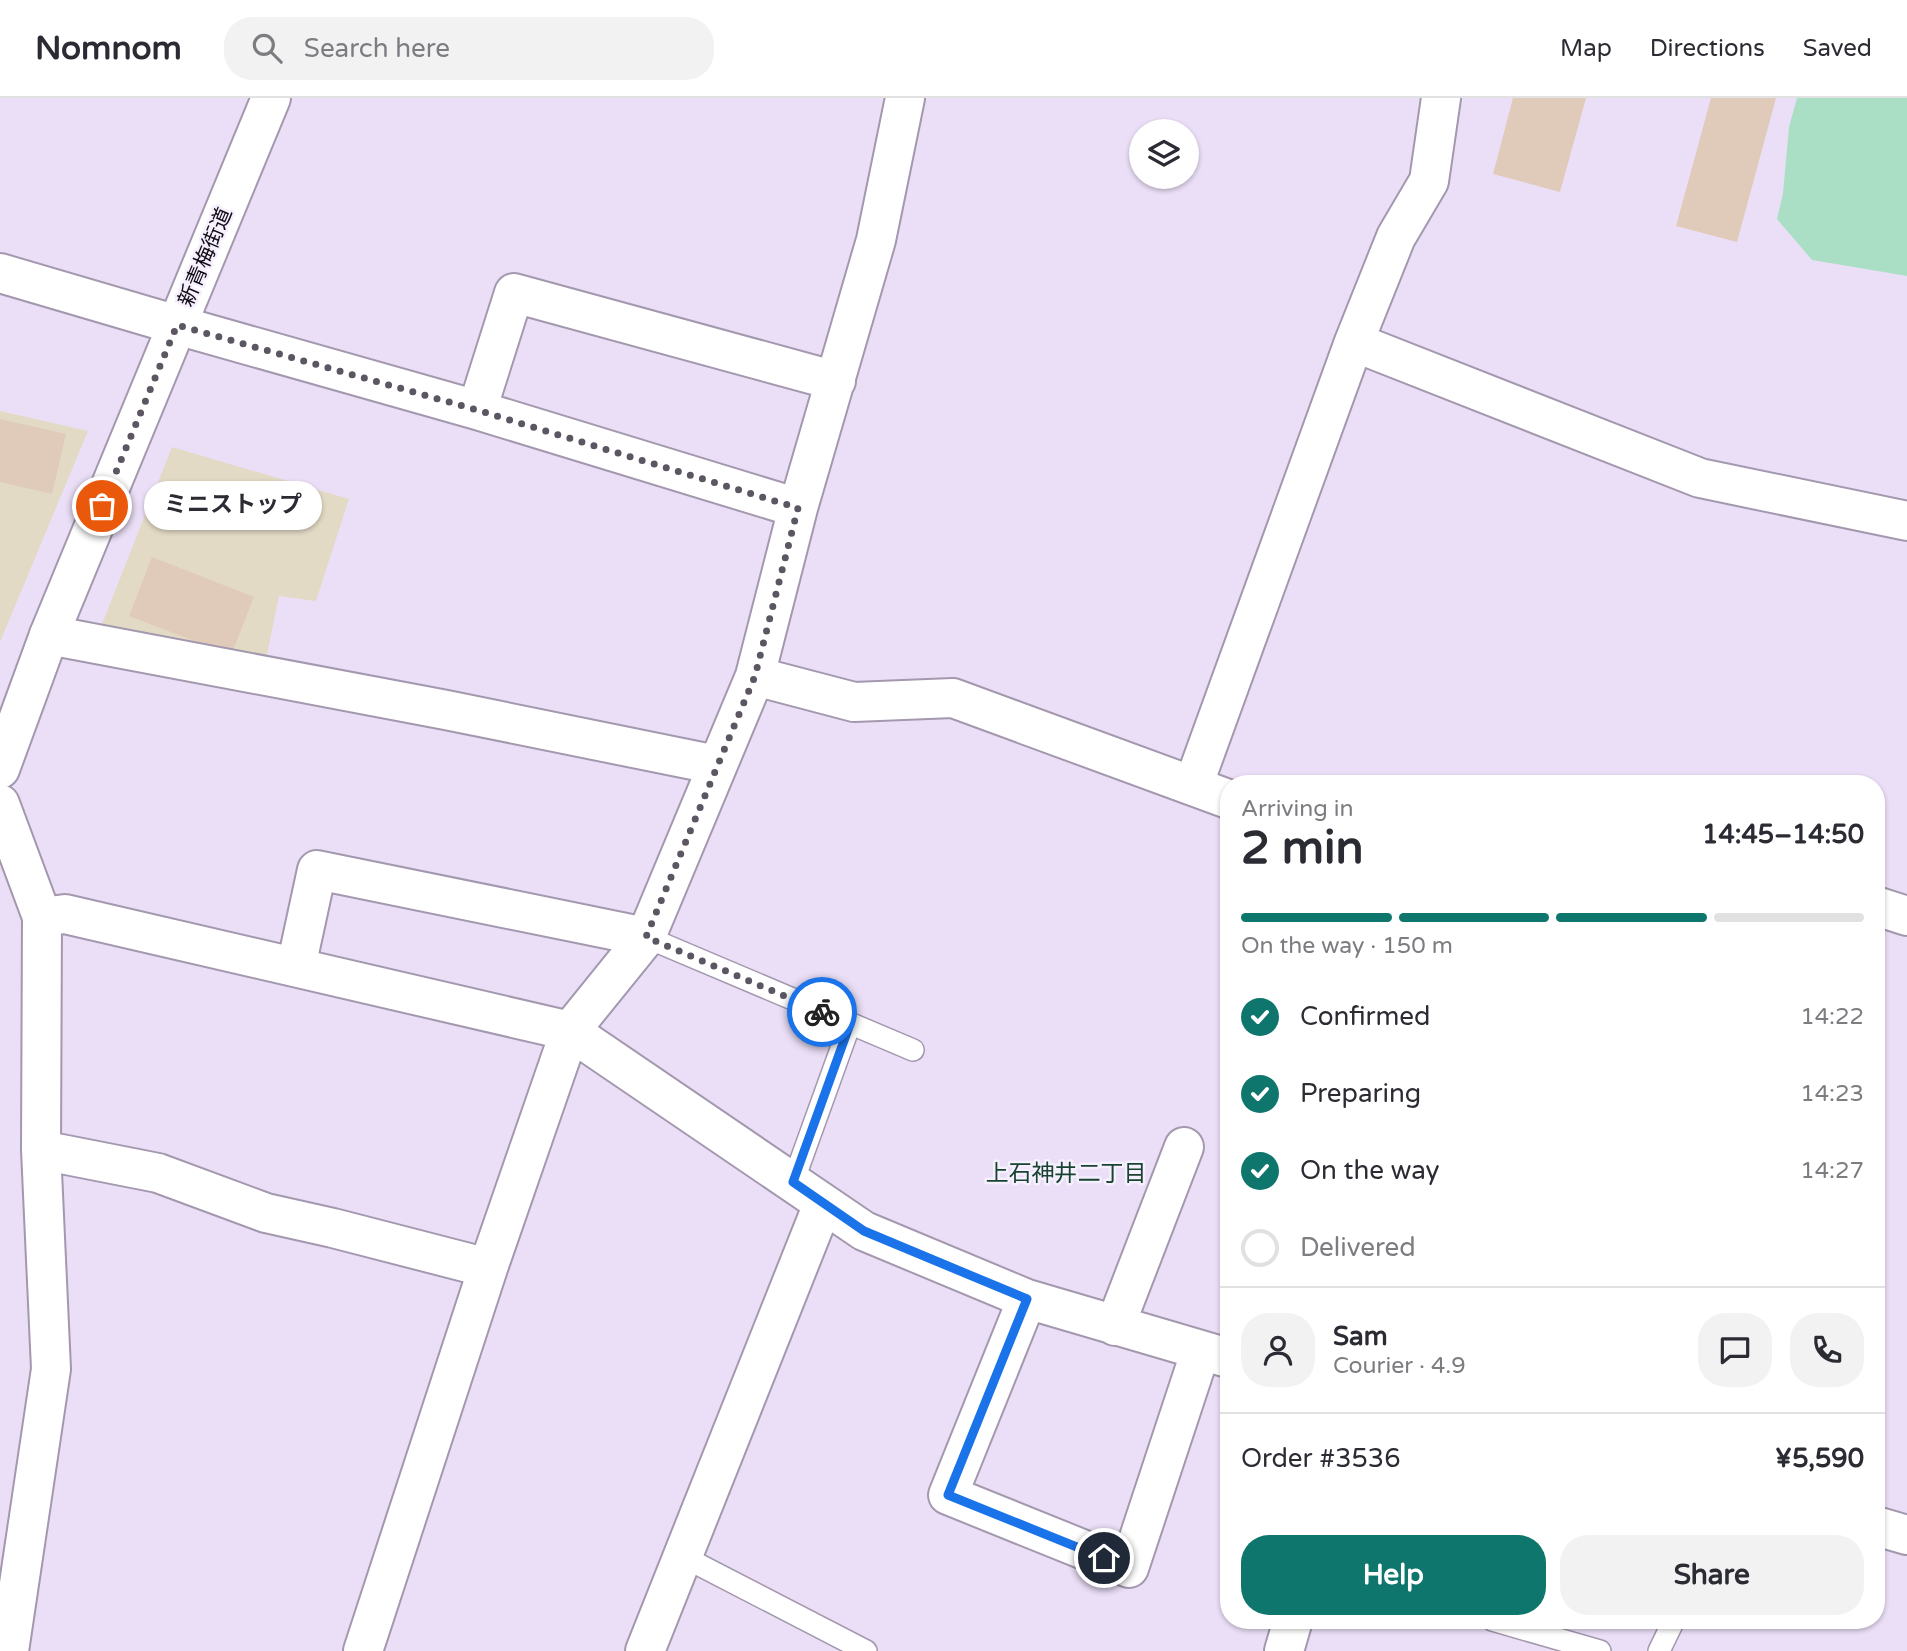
<!DOCTYPE html>
<html lang="en">
<head>
<meta charset="utf-8">
<style>
  :root { --surface:#fff; --page:#f2f2f3; --text:#2b2b33; --muted:#7c7c81; --line:#e1e1e2; --accent:#0f766e }
  body { margin:0; font-family:"Varela Round","Noto Sans JP",sans-serif; background:var(--page); color:var(--text); height:100vh; display:flex; flex-direction:column; font-size:26px; white-space:nowrap }
  * { box-sizing:border-box; margin:0 }
  p { font-size:23px; color:var(--muted) }
  .icon { flex:none; width:38px; height:38px; fill:none; stroke:currentColor; stroke-width:2; stroke-linecap:round; stroke-linejoin:round }
  .map { position:relative; flex:1; overflow:hidden }
  .details { position:absolute; left:1220px; top:677px; width:665px; height:854px; display:flex; flex-direction:column; background:var(--surface); border-radius:28px; box-shadow:0 2px 5px #0004 }
  .details>* { flex:none }
  .fabs { position:absolute; left:1129px; top:21px; display:grid; gap:14px }
  .fabs a { display:grid; place-items:center; width:70px; height:70px; border-radius:50%; background:var(--surface); box-shadow:0 2px 5px #0004; font-size:35px }
  .pin { position:absolute; display:grid; place-items:center; width:60px; height:60px; color:#fff; margin:-30px; border:4px solid #fff; border-radius:50%; box-shadow:0 2px 7px #0007 }
  .courier { position:absolute; display:grid; place-items:center; width:70px; height:70px; margin:-35px; border:5px solid #1a73e8; border-radius:50%; background:#fff; color:#222; box-shadow:0 2px 9px #0007 }
  .bubble { position:absolute; height:49px; border-radius:24px; background:var(--surface); box-shadow:0 2px 5px #0004; font-size:23px; font-weight:700; line-height:49px; text-align:center }
  .overview em { font-style:normal; font-weight:700 }
  .overview div { display:flex; flex-direction:column-reverse }
  .overview { display:flex; align-items:center; justify-content:space-between; height:119px; padding:0 21px }
  h1 { font-size:46px; font-weight:700; line-height:52px }
  .bar { display:grid; grid-template-columns:repeat(4,1fr); gap:10px 7px; align-content:center; height:84px; padding:0 21px }
  .bar i { height:9px; border-radius:5px; background:var(--line) }
  .bar .on { background:var(--accent) }
  .bar p { grid-column:span 4 }
  .line { display:flex; align-items:center; gap:18px; padding:0 21px; border-top:2px solid var(--line) }
  .line div { flex:1 }
  .round { display:grid; place-items:center; flex:none; width:74px; height:74px; border-radius:28px; background:var(--page) }
  ol { padding:0 21px; list-style:none }
  li { display:flex; align-items:center; gap:21px; height:77px }
  li p { margin-inline-start:auto }
  li .icon { padding:7px; border-radius:50%; background:var(--accent); color:#fff; stroke-width:4 }
  li:last-child { color:var(--muted) }
  li i { width:38px; height:38px; border:4px solid var(--line); border-radius:50% }
  .primary-button { display:flex; gap:14px; margin-top:auto; padding:14px 21px }
  .primary-button a { flex:1; height:80px; border-radius:28px; background:var(--accent); color:#fff; font-size:28px; font-weight:700; line-height:80px; text-align:center }
  .primary-button a+a { background:var(--page); color:var(--text) }
  header { display:flex; align-items:center; gap:42px; box-sizing:border-box; height:98px; padding:0 35px; background:var(--surface); border-bottom:2px solid var(--line) }
  header strong { font-size:33px }
  nav { display:flex; gap:38px; margin-inline-start:auto; font-size:24px }
  .search { width:490px; height:63px; background:var(--page); display:flex; align-items:center; gap:18px; box-sizing:border-box; padding:0 24px; border-radius:28px; color:var(--muted); font-size:26px }
  .map>svg:first-child { display:block }
  .commercial { fill:#e3dac5 }
  .green { fill:#abdfc5 }
  .building { fill:#e0cab9 }
  .lines { fill:none; stroke-linecap:round; stroke-linejoin:round }
  .lane-casing { stroke:#a398ae; stroke-width:24 }
  .street-casing { stroke:#a398ae; stroke-width:42 }
  .secondary-casing { stroke:#a398ae; stroke-width:42 }
  .lane { stroke:#fff; stroke-width:21 }
  .street { stroke:#fff; stroke-width:38 }
  .secondary { stroke:#fff; stroke-width:38 }
  .done { stroke:#5c5562; stroke-width:7; stroke-dasharray:0 12.6 }
  .route { stroke:#1a73e8; stroke-width:9 }
  .labels { text-anchor:middle; stroke-width:5; stroke-linejoin:round; paint-order:stroke }
  .street-label { font-size:21px; fill:#0f0b12; stroke:#f6effd }
  .neighbourhood-label { font-size:23px; fill:#174330; stroke:#f6effd }
</style>
</head>
<body>
<header>
<strong>Nomnom</strong>
<div class="search"><svg class="icon" aria-label="search" viewBox="0 0 24 24"><circle cx="10" cy="10" r="6"/><path d="M15 15l6 6"/></svg>Search here</div>
<nav><a>Map</a><a>Directions</a><a>Saved</a></nav>
</header>
<div class="map">
<svg width="1907" height="1553" viewBox="0 0 1907 1553">
  <rect width="100%" height="100%" fill="#ebdff7"/>
  <path class="commercial" d="M0 313 88 333 0 544Z
    M172 349 349 401 316 503 279 498 264 571 98 536Z"/>
  <path class="green" d="M1797 0H1907V178L1812 162 1777 121 1783 95 1789 29Z"/>
  <path class="building" d="M1513 0H1586L1560 94 1493 76Z
    M1711 0H1776L1737 144 1676 128Z
    M0 321 66 336 52 396 0 384Z
    M152 459 254 499 231 557 129 518Z"/>
  <g class="lines">
    <defs>
      <path id="lane" d="M646 839 913 952
        M793 1084 850 926
        M684 1459 866 1553
        M1492 1522 1600 1553
        M1659 1553 1674 1522"/>
      <path id="street" d="M0 175 177 227 477 312 798 410
        M1354 244 1700 380 1907 423
        M477 312 514 195 836 283
        M49 537 446 612 717 667
        M755 578 854 604 953 600 1228 701
        M1193 688 1354 244 1396 139 1429 83 1441 0
        M0 706 42 819 41 1052 51 1271 9 1553
        M1876 808 1907 818
        M42 819 65 816 570 933 864 1133 1027 1201 1228 1260
        M296 869 317 772 646 839
        M41 1052 158 1075 266 1115 333 1130 488 1170
        M1027 1201 948 1397 1129 1470 1201 1252
        M1115 1228 1184 1049
        M1876 1428 1907 1437
        M363 1553 488 1170 570 933 646 839 755 578 798 410 876 142 905 0
        M645 1553 823 1106
        M1284 1553 1293 1522"/>
      <path id="secondary" d="M0 671 49 537 271 0"/>
    </defs>
    <use href="#lane" class="lane-casing"/>
    <use href="#street" class="street-casing"/>
    <use href="#secondary" class="secondary-casing"/>
    <use href="#lane" class="lane"/>
    <use href="#street" class="street"/>
    <use href="#secondary" class="secondary"/>
  </g>
  <g class="lines">
    <path class="done" d="M102 408 177 227 477 312 798 410 755 578 646 839 822 914"/>
    <path class="route" d="M822 914 850 926 793 1084 864 1133 1027 1201 948 1397 1104 1460"/>
  </g>
  <g class="labels">
    <g class="street-label">
      <text transform="translate(205 159) rotate(-67)" y="7">新青梅街道</text>
    </g>
    <g class="neighbourhood-label">
      <text x="1066" y="1083">上石神井二丁目</text>
    </g>
  </g>
</svg>
<div class="fabs">
<a><svg class="icon" aria-label="layers" viewBox="0 0 24 24"><path d="M12 4l9 5-9 5-9-5zM3 14l9 5 9-5"/></svg></a>
</div>
<div class="pin" style="left:102px;top:408px;background:#ea580c"><svg class="icon" aria-label="bag" viewBox="0 0 24 24"><path d="M5 8h14l-1 12H6zM9 8a3 3 0 0 1 6 0"/></svg></div>
<div class="pin" style="left:1104px;top:1460px;background:#1f2937"><svg class="icon" aria-label="home" viewBox="0 0 24 24"><path d="M3 11l9-7 9 7M6 9v11h12V9"/></svg></div>
<div class="courier" style="left:822px;top:914px"><svg class="icon" aria-label="bike" viewBox="0 0 24 24"><circle cx="6" cy="16" r="4"/><circle cx="18" cy="16" r="4"/><path d="M6 16l4-8h5l3 8M10 8l3 8H6M13 5h3"/></svg></div>
<div class="bubble" style="left:144px;top:383px;width:178px">ミニストップ</div>
<section class="details">
<div class="overview"><div><h1>2 min</h1><p>Arriving in</p></div><em>14:45–14:50</em></div>
<div class="bar"><i class="on"></i><i class="on"></i><i class="on"></i><i></i><p>On the way · 150 m</p></div>
<ol>
<li><svg class="icon" aria-label="check" viewBox="0 0 24 24"><path d="M5 12l5 5 9-10"/></svg>Confirmed<p>14:22</p></li>
<li><svg class="icon" aria-label="check" viewBox="0 0 24 24"><path d="M5 12l5 5 9-10"/></svg>Preparing<p>14:23</p></li>
<li><svg class="icon" aria-label="check" viewBox="0 0 24 24"><path d="M5 12l5 5 9-10"/></svg>On the way<p>14:27</p></li>
<li><i></i>Delivered</li>
</ol>
<div class="line" style="height:126px"><a class="round"><svg class="icon" aria-label="person" viewBox="0 0 24 24"><circle cx="12" cy="8" r="4"/><path d="M4 21q1-7 8-7t8 7"/></svg></a><div><b>Sam</b><p>Courier · 4.9</p></div><a class="round"><svg class="icon" aria-label="chat" viewBox="0 0 24 24"><path d="M4 5h16v11H9l-5 4z"/></svg></a><a class="round"><svg class="icon" aria-label="phone" viewBox="0 0 24 24"><path d="M5 4h4l2 5-3 2q2 4 5 5l2-3 5 2v4C11 20 4 13 5 4z"/></svg></a></div>
<div class="line" style="height:91px"><div>Order #3536</div><b>¥5,590</b></div>
<div class="primary-button"><a>Help</a><a>Share</a></div>
</section>
</div>
</body>
</html>
